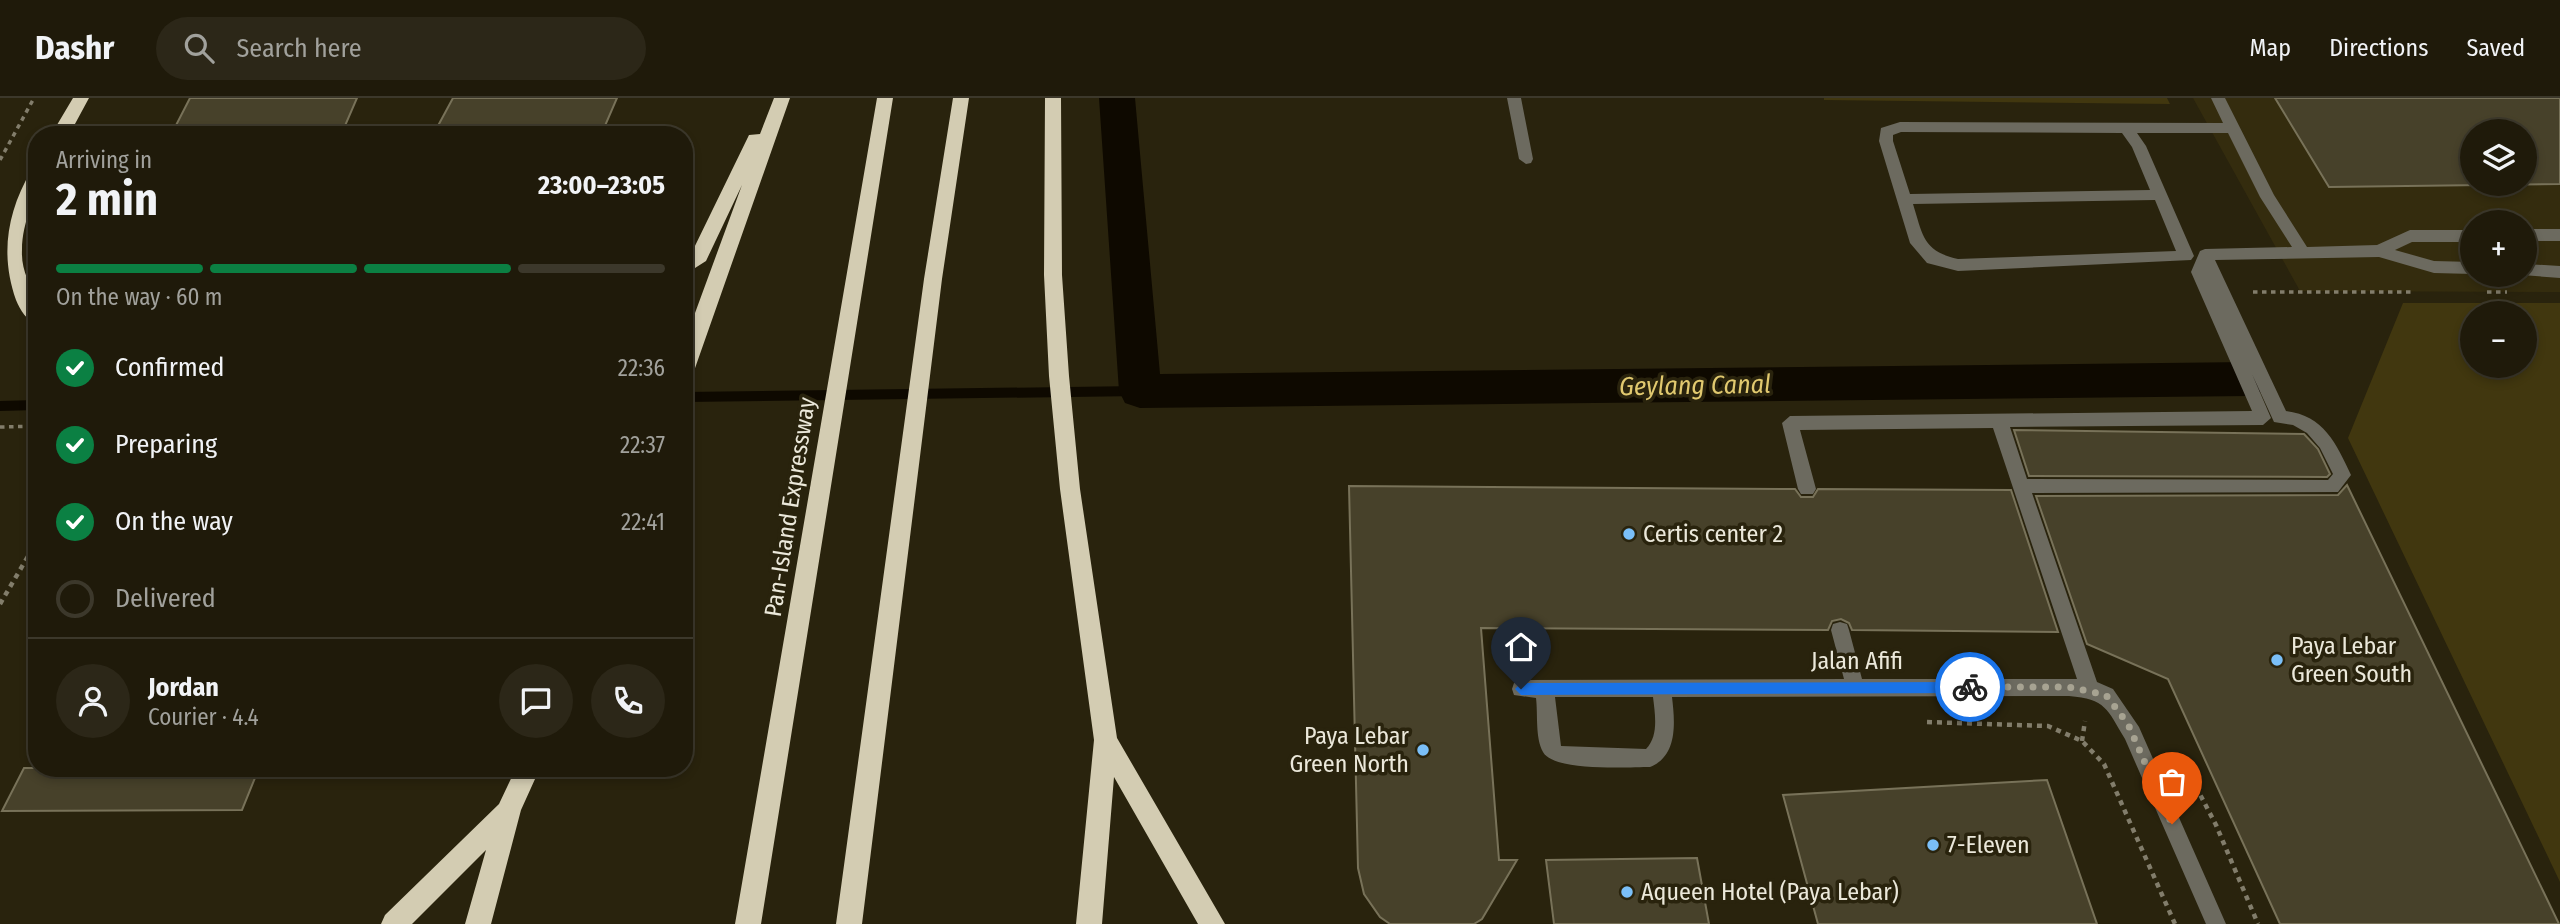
<!DOCTYPE html>
<html lang="en">
<head>
<meta charset="utf-8">
<style>
  :root { --surface:#1f1a0a; --page:#2c2718; --text:#f1f3f6; --muted:#a1a19c; --line:#3c382b; --accent:#0b8043 }
  body { margin:0; font-family:"Fira Sans Condensed",sans-serif; background:var(--page); color:var(--text); height:100vh; display:flex; flex-direction:column; font-size:26px; white-space:nowrap }
  * { box-sizing:border-box; margin:0 }
  p { font-size:23px; color:var(--muted) }
  .icon { flex:none; width:38px; height:38px; fill:none; stroke:currentColor; stroke-width:2; stroke-linecap:round; stroke-linejoin:round }
  .map { position:relative; flex:1; overflow:hidden }
  .drawer { position:absolute; left:28px; top:28px; width:665px; height:651px; display:flex; flex-direction:column; background:var(--surface); border-radius:28px; box-shadow:0 4px 10px #0003,0 0 0 2px var(--line) }
  .drawer>* { flex:none }
  .tools { position:absolute; left:2460px; top:21px; display:grid; gap:14px }
  .tools a { display:grid; place-items:center; width:77px; height:77px; border-radius:50%; background:var(--surface); box-shadow:0 4px 10px #0003,0 0 0 2px var(--line); font-size:35px }
  .pin { position:absolute; display:grid; place-items:center; width:60px; height:60px; color:#fff; margin:-72px -30px; border-radius:50% 50% 50% 0; rotate:-45deg; box-shadow:0 0 7px #0007 }
  .pin .icon { rotate:45deg }
  .courier { position:absolute; display:grid; place-items:center; width:70px; height:70px; margin:-35px; border:5px solid #1a73e8; border-radius:50%; background:#fff; color:#222; box-shadow:0 2px 9px #0007 }
  .head em { font-style:normal; font-weight:700 }
  .head div { display:flex; flex-direction:column-reverse }
  .head { display:flex; align-items:center; justify-content:space-between; height:119px; padding:0 28px }
  h1 { font-size:46px; font-weight:700; line-height:52px }
  .bar { display:grid; grid-template-columns:repeat(4,1fr); gap:10px 7px; align-content:center; height:84px; padding:0 28px }
  .bar i { height:9px; border-radius:5px; background:var(--line) }
  .bar .selected { background:var(--accent) }
  .bar p { grid-column:span 4 }
  .line { display:flex; align-items:center; gap:18px; padding:0 28px; border-top:2px solid var(--line) }
  .line div { flex:1 }
  .round { display:grid; place-items:center; flex:none; width:74px; height:74px; border-radius:37px; background:var(--page) }
  ol { padding:0 28px; list-style:none }
  li { display:flex; align-items:center; gap:21px; height:77px }
  li p { margin-inline-start:auto }
  li .icon { padding:7px; border-radius:50%; background:var(--accent); color:#fff; stroke-width:4 }
  li:last-child { color:var(--muted) }
  li i { width:38px; height:38px; border:4px solid var(--line); border-radius:50% }
  header { display:flex; align-items:center; gap:42px; box-sizing:border-box; height:98px; padding:0 35px; background:var(--surface); border-bottom:2px solid var(--line) }
  header strong { font-size:33px }
  nav { display:flex; gap:38px; margin-inline-start:auto; font-size:24px }
  .search { width:490px; height:63px; background:var(--page); display:flex; align-items:center; gap:18px; box-sizing:border-box; padding:0 24px; border-radius:38px; color:var(--muted); font-size:26px }
  .map>svg:first-child { display:block }
  .built { fill:#342c0e; fill-rule:evenodd }
  .green { fill:#41370f; fill-rule:evenodd }
  .lines { fill:none; stroke-linecap:round; stroke-linejoin:round }
  .stream { stroke:#0e0900; stroke-width:10 }
  .canal { fill:#0e0900; fill-rule:evenodd }
  .building { fill:#47412a; stroke:#787259; stroke-width:2; fill-rule:evenodd }
  .path-far1 { stroke:#827d6b; stroke-width:3.5; stroke-dasharray:4.5 4.5; stroke-linecap:butt }
  .path { stroke:#827d6b; stroke-width:4.5; stroke-dasharray:5 5; stroke-linecap:butt }
  .lane { fill:#6c6a5f; fill-rule:evenodd }
  .highway { fill:#d3ccb2; fill-rule:evenodd }
  .route { fill:#1a73e8 }
  .done { stroke:#a7a392; stroke-width:7; stroke-dasharray:0 12.6 }
  .poi-dot { fill:#7abff8; stroke:#29230d; stroke-width:2.5 }
  .labels { text-anchor:middle; stroke-width:7; stroke-linejoin:round; paint-order:stroke }
  .street-label { font-size:24px; fill:#ebe8da; stroke:#29230d }
  .poi-label { font-size:24px; fill:#ebe8da; stroke:#29230d; text-anchor:start }
  .water-label { font-size:26px; font-style:italic; fill:#e1c96f; stroke:#29230d }
</style>
</head>
<body>
<header>
<strong>Dashr</strong>
<div class="search"><svg class="icon" aria-label="search" viewBox="0 0 24 24"><circle cx="10" cy="10" r="6"/><path d="M15 15l6 6"/></svg>Search here</div>
<nav><a>Map</a><a>Directions</a><a>Saved</a></nav>
</header>
<div class="map">
<svg width="2560" height="826" viewBox="0 0 2560 826">
  <rect width="100%" height="100%" fill="#29230d"/>
  <path class="built" d="M2193 0H2560V194L2300 193ZM2473 33H2525V86H2473ZM2473 124H2525V177H2473Z"/>
  <path class="green" d="M1824 0H2167L2170 6 1824 2Z
    M2403 205H2560V784L2348 340ZM2473 215H2525V268H2473Z"/>
  <g class="lines">
    <path class="stream" d="M684 299 1140 293
      M0 308 37 307"/>
    <path class="canal" d="M1099 0H1135L1160 276 2250 264 2265 269 2271 281 2265 293 2250 298 1140 310 1125 305 1119 293Z"/>
  </g>
  <path class="building" d="M190 0H357L341 37H171Z
    M453 0H617L601 37H433Z
    M2275 0H2560V86L2329 89ZM2473 33H2525V86H2473Z
    M2014 332 2304 336 2318 351 2330 376 2327 379 2029 378Z
    M2347 387 2559 826H2280L2168 581 2087 546 2036 398 2338 397Z
    M1349 388 1795 391 1801 399H1813L1818 391 2011 392 2058 534 1852 532 1849 525 1841 521 1832 523 1828 532 1481 530 1499 762H1517L1482 821 1474 826H1390L1380 819 1364 796 1358 770Z
    M24 670H259L242 712 2 713Z
    M2047 682 2097 826H1818L1783 697Z
    M1697 760 1709 826H1554L1546 762Z"/>
  <g class="lines">
    <path class="path-far1" d="M0 62 34 0
      M2253 194H2412
      M2487 194H2507
      M0 329 37 328"/>
    <path class="path" d="M0 506 37 443
      M1927 624 2048 628 2082 643 2104 666 2175 826
      M2082 643 2085 623
      M2182 662 2216 727 2258 826"/>
    <path class="lane" d="M1507 0H1521L1533 61 1531 65 1526 66 1519 61Z
      M2211 0H2225L2274 97 2307 149 2377 147 2410 132H2473V144H2412L2395 152 2434 163 2473 164V176L2434 175 2379 159 2215 162 2286 313C2324 318 2336 345 2351 377L2338 394 2032 395 2097 584 2113 591 2139 629 2226 826H2206L2125 641C2107 611 2106 601 2069 598L1672 599C1675 624 1678 658 1650 669 1628 669 1554 674 1543 654 1535 640 1538 616 1536 600L1514 597 1512 591 1514 585 1521 582 1844 581 1831 532 1833 526 1840 524 1847 526 1849 532 1862 581H2077L1993 330 1800 332 1816 391 1813 396H1801L1798 391 1782 325 1790 318 2252 313 2191 174 2200 153 2205 151 2292 149 2260 99 2228 35H2137L2146 48 2194 158 2191 162 1958 173 1927 165 1910 145 1879 43 1881 30 1900 24 2223 25ZM1901 34 2122 35 2132 49 2150 92 1910 96 1893 43V37ZM2155 102 2176 153 1958 161C1923 153 1923 138 1913 106ZM2252 276 2274 324 2293 327 2307 335 2320 350 2333 376 2328 382 2027 381 2010 329 2263 327 2271 320ZM1555 599H1653C1655 616 1659 638 1646 651L1561 648Z
      M2525 131H2560V143H2525Z
      M2525 166 2560 168V180L2522 177H2525Z"/>
    <path class="highway" d="M73 0H89L69 37H51Z
      M774 0H790L694 273 691 278 684 281V245L742 87 706 163 684 177V160L692 154 749 37 760 36Z
      M877 0H893L761 826H735Z
      M953 0H969L942 181 862 826H836L924 181Z
      M1045 0H1061L1062 177 1069 278 1080 391 1117 640 1225 826H1198L1114 679 1102 826H1076L1094 642 1060 391 1049 278 1044 177Z
      M37 71C37 102 22 122 22 152 21 173 30 185 37 204 39 210 37 220 37 226 27 223 20 212 16 202 0 157 7 114 31 73Z
      M516 670H540L521 712 491 826H465L486 752 412 826H381L385 817 499 706Z"/>
  </g>
  <path class="route" d="M1970 584 1976 589 1970 595 1521 597 1515 591 1521 585Z"/>
  <g class="lines">
    <path class="done" d="M1970 589H2069L2106 597 2128 626 2172 726"/>
  </g>
  <g class="poi-dot">
    <circle cx="1629" cy="436" r="7"/>
    <circle cx="2277" cy="562" r="7"/>
    <circle cx="1423" cy="652" r="7"/>
    <circle cx="1933" cy="747" r="7"/>
    <circle cx="1627" cy="794" r="7"/>
  </g>
  <g class="labels">
    <g class="street-label">
      <text transform="translate(790 409) rotate(-81)" y="8">Pan-Island Expressway</text>
      <text x="1857" y="571">Jalan Afifi</text>
    </g>
    <g class="poi-label">
      <text x="1643" y="444">Certis center 2</text>
      <text x="2291" y="556">Paya Lebar<tspan x="2291" dy="28">Green South</tspan></text>
      <text x="1409" y="646" text-anchor="end">Paya Lebar<tspan x="1409" dy="28">Green North</tspan></text>
      <text x="1947" y="755">7-Eleven</text>
      <text x="1641" y="802">Aqueen Hotel (Paya Lebar)</text>
    </g>
    <g class="water-label">
      <text transform="translate(1695 287) rotate(-1)" y="9">Geylang Canal</text>
    </g>
  </g>
</svg>
<div class="tools">
<a><svg class="icon" aria-label="layers" viewBox="0 0 24 24"><path d="M12 4l9 5-9 5-9-5zM3 14l9 5 9-5"/></svg></a>
<a>+</a>
<a>−</a>
</div>
<div class="pin" style="left:2172px;top:726px;background:#ea580c"><svg class="icon" aria-label="bag" viewBox="0 0 24 24"><path d="M5 8h14l-1 12H6zM9 8a3 3 0 0 1 6 0"/></svg></div>
<div class="pin" style="left:1521px;top:591px;background:#1f2937"><svg class="icon" aria-label="home" viewBox="0 0 24 24"><path d="M3 11l9-7 9 7M6 9v11h12V9"/></svg></div>
<div class="courier" style="left:1970px;top:589px"><svg class="icon" aria-label="bike" viewBox="0 0 24 24"><circle cx="6" cy="16" r="4"/><circle cx="18" cy="16" r="4"/><path d="M6 16l4-8h5l3 8M10 8l3 8H6M13 5h3"/></svg></div>
<section class="drawer">
<div class="head"><div><h1>2 min</h1><p>Arriving in</p></div><em>23:00–23:05</em></div>
<div class="bar"><i class="selected"></i><i class="selected"></i><i class="selected"></i><i></i><p>On the way · 60 m</p></div>
<ol>
<li><svg class="icon" aria-label="check" viewBox="0 0 24 24"><path d="M5 12l5 5 9-10"/></svg>Confirmed<p>22:36</p></li>
<li><svg class="icon" aria-label="check" viewBox="0 0 24 24"><path d="M5 12l5 5 9-10"/></svg>Preparing<p>22:37</p></li>
<li><svg class="icon" aria-label="check" viewBox="0 0 24 24"><path d="M5 12l5 5 9-10"/></svg>On the way<p>22:41</p></li>
<li><i></i>Delivered</li>
</ol>
<div class="line" style="height:126px"><a class="round"><svg class="icon" aria-label="person" viewBox="0 0 24 24"><circle cx="12" cy="8" r="4"/><path d="M4 21q1-7 8-7t8 7"/></svg></a><div><b>Jordan</b><p>Courier · 4.4</p></div><a class="round"><svg class="icon" aria-label="chat" viewBox="0 0 24 24"><path d="M4 5h16v11H9l-5 4z"/></svg></a><a class="round"><svg class="icon" aria-label="phone" viewBox="0 0 24 24"><path d="M5 4h4l2 5-3 2q2 4 5 5l2-3 5 2v4C11 20 4 13 5 4z"/></svg></a></div>
</section>
</div>
</body>
</html>
